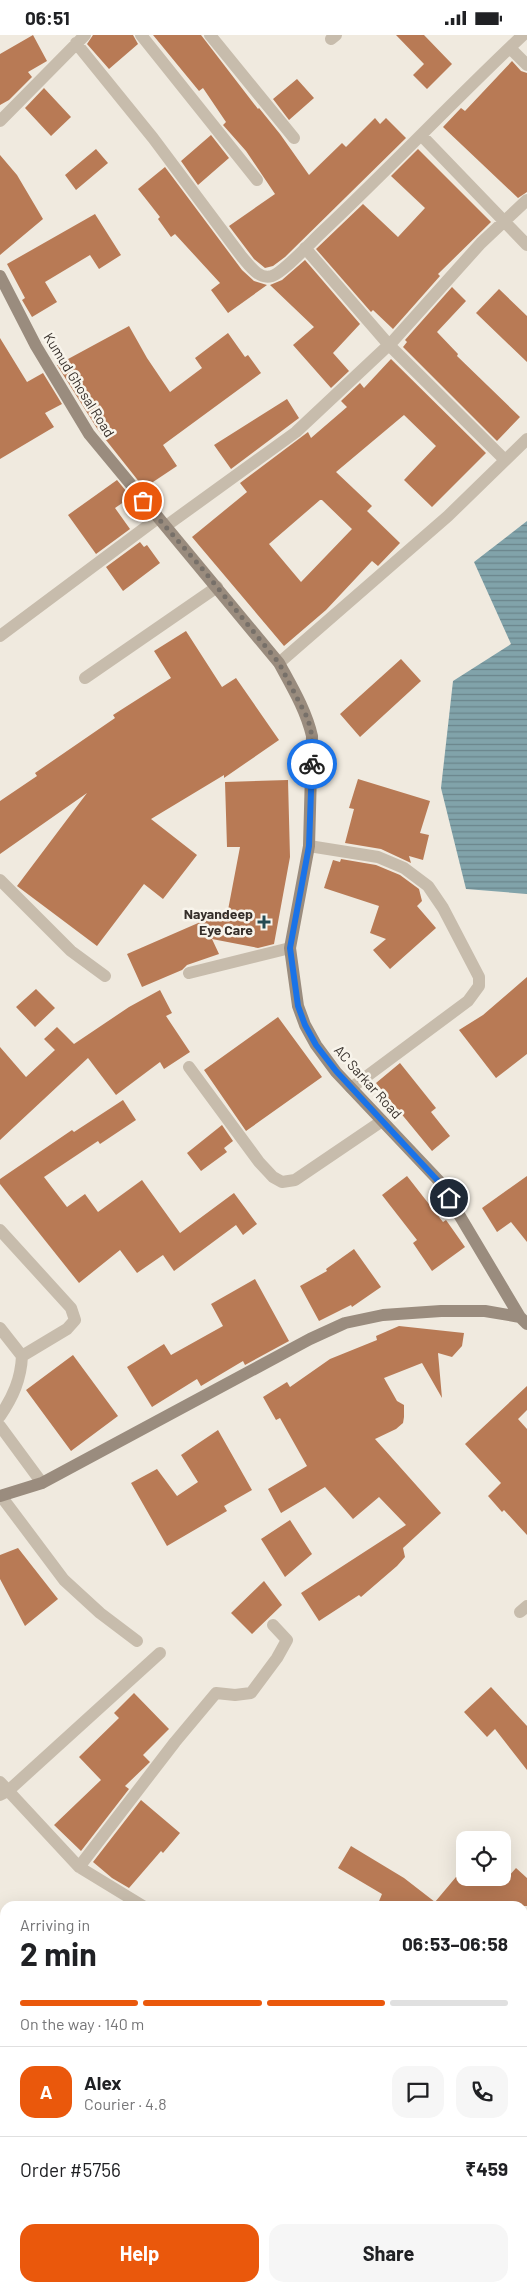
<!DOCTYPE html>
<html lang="en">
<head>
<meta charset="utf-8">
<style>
  :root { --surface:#fff; --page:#f6f6f6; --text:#202124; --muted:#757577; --line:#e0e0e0; --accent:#ea580c }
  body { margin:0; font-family:Barlow,sans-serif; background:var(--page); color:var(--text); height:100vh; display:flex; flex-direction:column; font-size:19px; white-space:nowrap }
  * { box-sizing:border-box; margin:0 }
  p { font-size:16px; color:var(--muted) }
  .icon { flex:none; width:28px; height:28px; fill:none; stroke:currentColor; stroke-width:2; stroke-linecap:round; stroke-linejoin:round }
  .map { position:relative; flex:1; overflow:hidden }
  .details { position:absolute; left:0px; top:1866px; width:528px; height:391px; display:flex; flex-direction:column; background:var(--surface); border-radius:15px 15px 0 0; box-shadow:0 5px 20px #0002 }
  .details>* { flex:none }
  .tools { position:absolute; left:456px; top:1796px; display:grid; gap:10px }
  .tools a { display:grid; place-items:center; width:55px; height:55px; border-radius:10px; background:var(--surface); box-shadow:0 5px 20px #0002; font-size:25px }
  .pin { position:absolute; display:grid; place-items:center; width:42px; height:42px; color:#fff; margin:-21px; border:2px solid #fff; border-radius:50%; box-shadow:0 1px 5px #0007 }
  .courier { position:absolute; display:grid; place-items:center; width:50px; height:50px; margin:-25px; border:4px solid #1a73e8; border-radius:50%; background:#fff; color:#222; box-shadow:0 1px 6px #0007 }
  .head em { font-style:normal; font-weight:700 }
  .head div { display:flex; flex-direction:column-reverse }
  .head { display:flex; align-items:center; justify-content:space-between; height:85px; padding:0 20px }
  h1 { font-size:32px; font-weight:700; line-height:38px }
  .bar { display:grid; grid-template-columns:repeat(4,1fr); gap:8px 5px; align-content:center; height:60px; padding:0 20px }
  .bar i { height:6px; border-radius:4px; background:var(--line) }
  .bar .active { background:var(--accent) }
  .bar p { grid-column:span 4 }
  .line { display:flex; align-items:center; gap:12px; padding:0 20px; border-top:1px solid var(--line) }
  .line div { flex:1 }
  .round { display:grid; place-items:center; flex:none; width:52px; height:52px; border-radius:15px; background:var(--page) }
  .action { display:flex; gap:10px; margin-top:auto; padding:10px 20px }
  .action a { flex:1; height:58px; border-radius:15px; background:var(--accent); color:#fff; font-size:20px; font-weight:700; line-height:58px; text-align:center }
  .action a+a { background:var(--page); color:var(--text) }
  .status { display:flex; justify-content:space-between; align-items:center; height:35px; padding:0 25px; background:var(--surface); direction:ltr }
  .status svg { height:14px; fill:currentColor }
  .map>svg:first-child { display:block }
  .water { fill:url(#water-rules) }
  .building { fill:#b87a55; fill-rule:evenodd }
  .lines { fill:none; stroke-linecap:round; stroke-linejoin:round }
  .lane { stroke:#c7bcac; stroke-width:12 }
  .street { stroke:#c7bcac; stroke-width:12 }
  .secondary { stroke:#9a8c7e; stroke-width:12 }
  .done { stroke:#777069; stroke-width:5; stroke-dasharray:0 9 }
  .route { stroke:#1a73e8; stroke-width:6 }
  .poi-dot { fill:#244a53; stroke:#f8f4eb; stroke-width:2 }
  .labels { text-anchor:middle; stroke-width:5; stroke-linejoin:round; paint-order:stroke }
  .street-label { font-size:14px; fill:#362f2a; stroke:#f8f4eb }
  .poi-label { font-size:14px; font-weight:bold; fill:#362f2a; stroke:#f8f4eb; text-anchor:end }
</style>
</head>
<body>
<div class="status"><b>06:51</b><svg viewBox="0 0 49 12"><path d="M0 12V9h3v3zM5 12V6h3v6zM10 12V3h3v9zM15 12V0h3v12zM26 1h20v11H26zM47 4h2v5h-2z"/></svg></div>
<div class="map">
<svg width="527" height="2257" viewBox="0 0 527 2257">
  <defs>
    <pattern id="water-rules" width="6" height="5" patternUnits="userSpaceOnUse" patternTransform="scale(1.25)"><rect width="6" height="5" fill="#81a3aa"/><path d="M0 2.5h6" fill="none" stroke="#6a858b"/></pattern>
  </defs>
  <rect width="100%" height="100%" fill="#f0eadf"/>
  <path class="water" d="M527 486V859L466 854 441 753 453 646 511 609 474 527Z"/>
  <path class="building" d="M33 0 47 26 28 37 32 42 9 65 0 70V19Z
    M93 0H133L138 9 109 34 87 9Z
    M153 0H201L258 74 259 73 280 99 309 140 342 108 346 112 375 83 380 89 386 83 406 103 285 222 273 231 265 233 254 224 229 191 275 159 246 116 223 90 226 87 203 53 199 56Z
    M396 0H424L452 29 427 54 413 40 424 29Z
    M512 26 521 36 527 38V157L518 163 443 92 461 73 465 76Z
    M297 44 314 63 289 85 273 64Z
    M44 53 71 82 51 101 25 73Z
    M211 100 229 123 198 150 181 126Z
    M96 114 108 128 76 155 65 140Z
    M418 114 491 187 438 239 440 241 393 294 373 275 371 277 316 214 363 169 398 202 425 173 391 141Z
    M0 120 17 140 43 184 0 220Z
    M165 132 242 235 254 246 267 250 228 278 211 255 220 248 175 199 171 202 158 184 160 182 138 154Z
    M95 179 121 220 99 234 90 220 45 247 57 267 32 282 22 265 25 263 7 229Z
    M305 225 360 289 333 318 349 336 331 353 293 310 314 292 270 250 282 245Z
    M452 252 466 266 437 297 458 319 457 321 520 382 497 406 403 312 407 307 405 305Z
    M499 254 527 281V327L476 278Z
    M129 291 147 323 170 357 202 333 195 323 228 298 245 322 248 320 261 338 163 410 177 431 144 453 98 395 57 330Z
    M0 303 27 347 43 338 62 369 45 378 54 392 0 424Z
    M391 324 486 418 432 472 404 445 436 411 404 380 336 437 372 471 367 476 400 508 378 531 372 526 326 575 284 611 192 502 247 457 240 448 308 397 311 403 347 372 341 366 360 348 364 353ZM320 465H322L352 494 301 547 269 509Z
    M287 364 299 383 231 434 214 410Z
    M117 445 131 462 115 473 130 494 96 519 68 480Z
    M140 507 144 512 147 510 160 528 123 556 106 532Z
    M186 596 222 652 236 643 279 705 224 743V740L151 784 197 820 163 864 144 849 97 911 17 851 87 758 0 819V766L37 741 35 738 115 683 113 680 171 643 154 616Z
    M401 624 421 646 360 702 340 679Z
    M358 744 430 766 420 798 429 800 423 825 409 821 411 828 381 814 345 808 354 774 349 773Z
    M288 745 290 822 274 909 258 913 212 904 219 919 187 930 182 935 142 952 127 919 228 875 240 812H227L225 747Z
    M341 824 376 830 400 840 419 854 422 866 417 871 436 893 390 934 373 915 386 904 370 898 379 871 324 853 333 825 340 827Z
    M527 942V1019L496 1043 459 995 483 980Z
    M36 954 55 973 35 992 16 972Z
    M160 955 172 978 166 981 190 1017 164 1034 160 1027 116 1060 88 1023 0 1105V1012L26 1042 55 1015 44 1004 57 992 74 1009 129 972Z
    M278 982 322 1042 246 1096 204 1035Z
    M400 1028 436 1073 431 1077 450 1101 432 1116 376 1048Z
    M123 1065 136 1085 100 1109 98 1106 44 1142 67 1172 85 1159 98 1177 142 1145 180 1198 234 1158 257 1189 243 1200 236 1190 174 1236 163 1220 137 1238 120 1215 79 1248 0 1149V1144L72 1095 74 1097Z
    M222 1090 233 1106 224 1113 227 1117 201 1136 187 1118Z
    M407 1141 443 1187 446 1185 465 1212 432 1236 413 1208 417 1205 382 1160Z
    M527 1141V1207L511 1187 497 1197 482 1173Z
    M354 1214 381 1252 352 1272 351 1270 319 1286 300 1251 327 1236 326 1234Z
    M255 1244 289 1306 245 1330 243 1326 201 1351 197 1344 152 1372 127 1332 164 1309 171 1320 223 1291 211 1269Z
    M399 1291 464 1298 462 1311 452 1322 438 1318 442 1363 422 1328 384 1343 397 1366 404 1370V1382L403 1388 396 1394 375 1404 441 1478 403 1513 405 1522 397 1531 361 1562 359 1560 319 1586 301 1558 406 1490 379 1462 353 1484 325 1452 281 1478 268 1454 307 1431 280 1383 276 1385 263 1362 287 1347 290 1352 330 1324 377 1305 376 1301Z
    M73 1320 118 1381 71 1416 26 1355Z
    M527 1351V1375L518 1384 527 1394V1500L504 1475 502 1477 488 1461 501 1448 465 1409Z
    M218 1395 252 1455 224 1471 227 1476 167 1511 131 1448 157 1434 177 1461 198 1447 181 1420Z
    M290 1485 312 1519 285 1542 261 1504Z
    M18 1513 58 1564 25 1591 0 1544V1520Z
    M264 1546 282 1570 252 1599 231 1578Z
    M491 1652 527 1691V1735L495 1694 487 1702 464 1677Z
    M134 1658 169 1694 143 1720 150 1727 125 1751 129 1754 81 1816 54 1790 101 1745 79 1722 119 1683 114 1678Z
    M141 1765 180 1798 163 1818 161 1816 129 1853 112 1843 93 1827Z
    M351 1811 404 1843 435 1867 456 1842H508L516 1833 527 1843V1871H377L382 1859 338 1833Z"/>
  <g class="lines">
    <path class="lane" d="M189 938 290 913
      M0 1195 71 1273 75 1285 67 1294 22 1321
      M0 1293 22 1321C21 1344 13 1362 0 1381
      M0 1391 42 1448"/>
    <path class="street" d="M141 0 257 145
      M210 0 294 103
      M331 4 336 0
      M76 8 153 103 242 222C250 231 259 245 272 241 284 237 312 206 323 196 391 132 455 64 523 0
      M510 13 527 30
      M0 86 85 0
      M421 100 527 210
      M305 213 389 310 505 425
      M166 491 296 397 393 306 481 208 527 165
      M0 601 158 483
      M279 628 448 481 527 404
      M85 643 217 552
      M309 811 378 822 404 833 428 851 443 873 479 942V951L468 966 351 1053
      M0 845 71 916 105 941
      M189 1032 259 1127 273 1142 282 1147 295 1145 382 1086
      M1 1461 64 1545 100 1578 137 1606
      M520 1577 527 1571
      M0 1747 79 1832 143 1871
      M0 1760 8 1756 160 1618
      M79 1832 175 1707 216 1658 235 1660 251 1658 277 1623 287 1605 273 1590
      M0 1972 5 1969
      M522 2009 527 2010
      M522 2052 527 2047"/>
    <path class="secondary" d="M0 241 36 311 89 399 279 628C292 652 306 675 312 701L309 811 290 913 298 971 305 990 316 1010 336 1037 439 1146 520 1282 527 1289
      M0 1461 42 1448 310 1304 345 1288 383 1280 441 1276H485L520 1282"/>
  </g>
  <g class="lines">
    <path class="done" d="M143 466 200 531 279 628 308 684 312 701V729"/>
    <path class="route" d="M312 729 309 811 290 913 298 971 305 990 316 1010 336 1036 438 1146 449 1163"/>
  </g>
  <path class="poi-dot" d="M261.5 879.5h5v5h5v5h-5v5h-5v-5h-5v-5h5z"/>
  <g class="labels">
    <g class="street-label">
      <text transform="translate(79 350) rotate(58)" y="5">Kumud Ghosal Road</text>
      <text transform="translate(368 1047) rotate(48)" y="5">AC Sarkar Road</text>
    </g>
    <g class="poi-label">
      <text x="253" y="884">Nayandeep<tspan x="253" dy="16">Eye Care</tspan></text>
    </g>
  </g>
</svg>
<div class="tools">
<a><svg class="icon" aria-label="locate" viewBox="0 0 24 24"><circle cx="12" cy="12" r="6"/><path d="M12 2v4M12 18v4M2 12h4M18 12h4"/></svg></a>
</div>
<div class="pin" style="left:143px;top:466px;background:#ea580c"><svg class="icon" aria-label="bag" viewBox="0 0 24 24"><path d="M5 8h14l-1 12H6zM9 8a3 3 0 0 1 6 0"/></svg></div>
<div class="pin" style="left:449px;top:1163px;background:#1f2937"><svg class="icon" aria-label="home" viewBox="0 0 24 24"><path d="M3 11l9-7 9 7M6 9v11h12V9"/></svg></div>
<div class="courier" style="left:312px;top:729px"><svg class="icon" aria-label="bike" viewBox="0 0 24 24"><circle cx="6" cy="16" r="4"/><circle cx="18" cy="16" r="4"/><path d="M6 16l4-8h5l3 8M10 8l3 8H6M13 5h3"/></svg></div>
<section class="details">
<div class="head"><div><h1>2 min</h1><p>Arriving in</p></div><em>06:53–06:58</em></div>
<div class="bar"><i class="active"></i><i class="active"></i><i class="active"></i><i></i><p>On the way · 140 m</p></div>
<div class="line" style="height:90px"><b class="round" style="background:var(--accent);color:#fff">A</b><div><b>Alex</b><p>Courier · 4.8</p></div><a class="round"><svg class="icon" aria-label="chat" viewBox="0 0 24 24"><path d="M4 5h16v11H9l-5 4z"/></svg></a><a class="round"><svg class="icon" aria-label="phone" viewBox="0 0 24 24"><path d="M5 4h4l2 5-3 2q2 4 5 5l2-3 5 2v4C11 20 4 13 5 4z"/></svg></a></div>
<div class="line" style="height:65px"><div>Order #5756</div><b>₹459</b></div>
<div class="action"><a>Help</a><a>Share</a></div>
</section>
</div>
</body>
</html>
